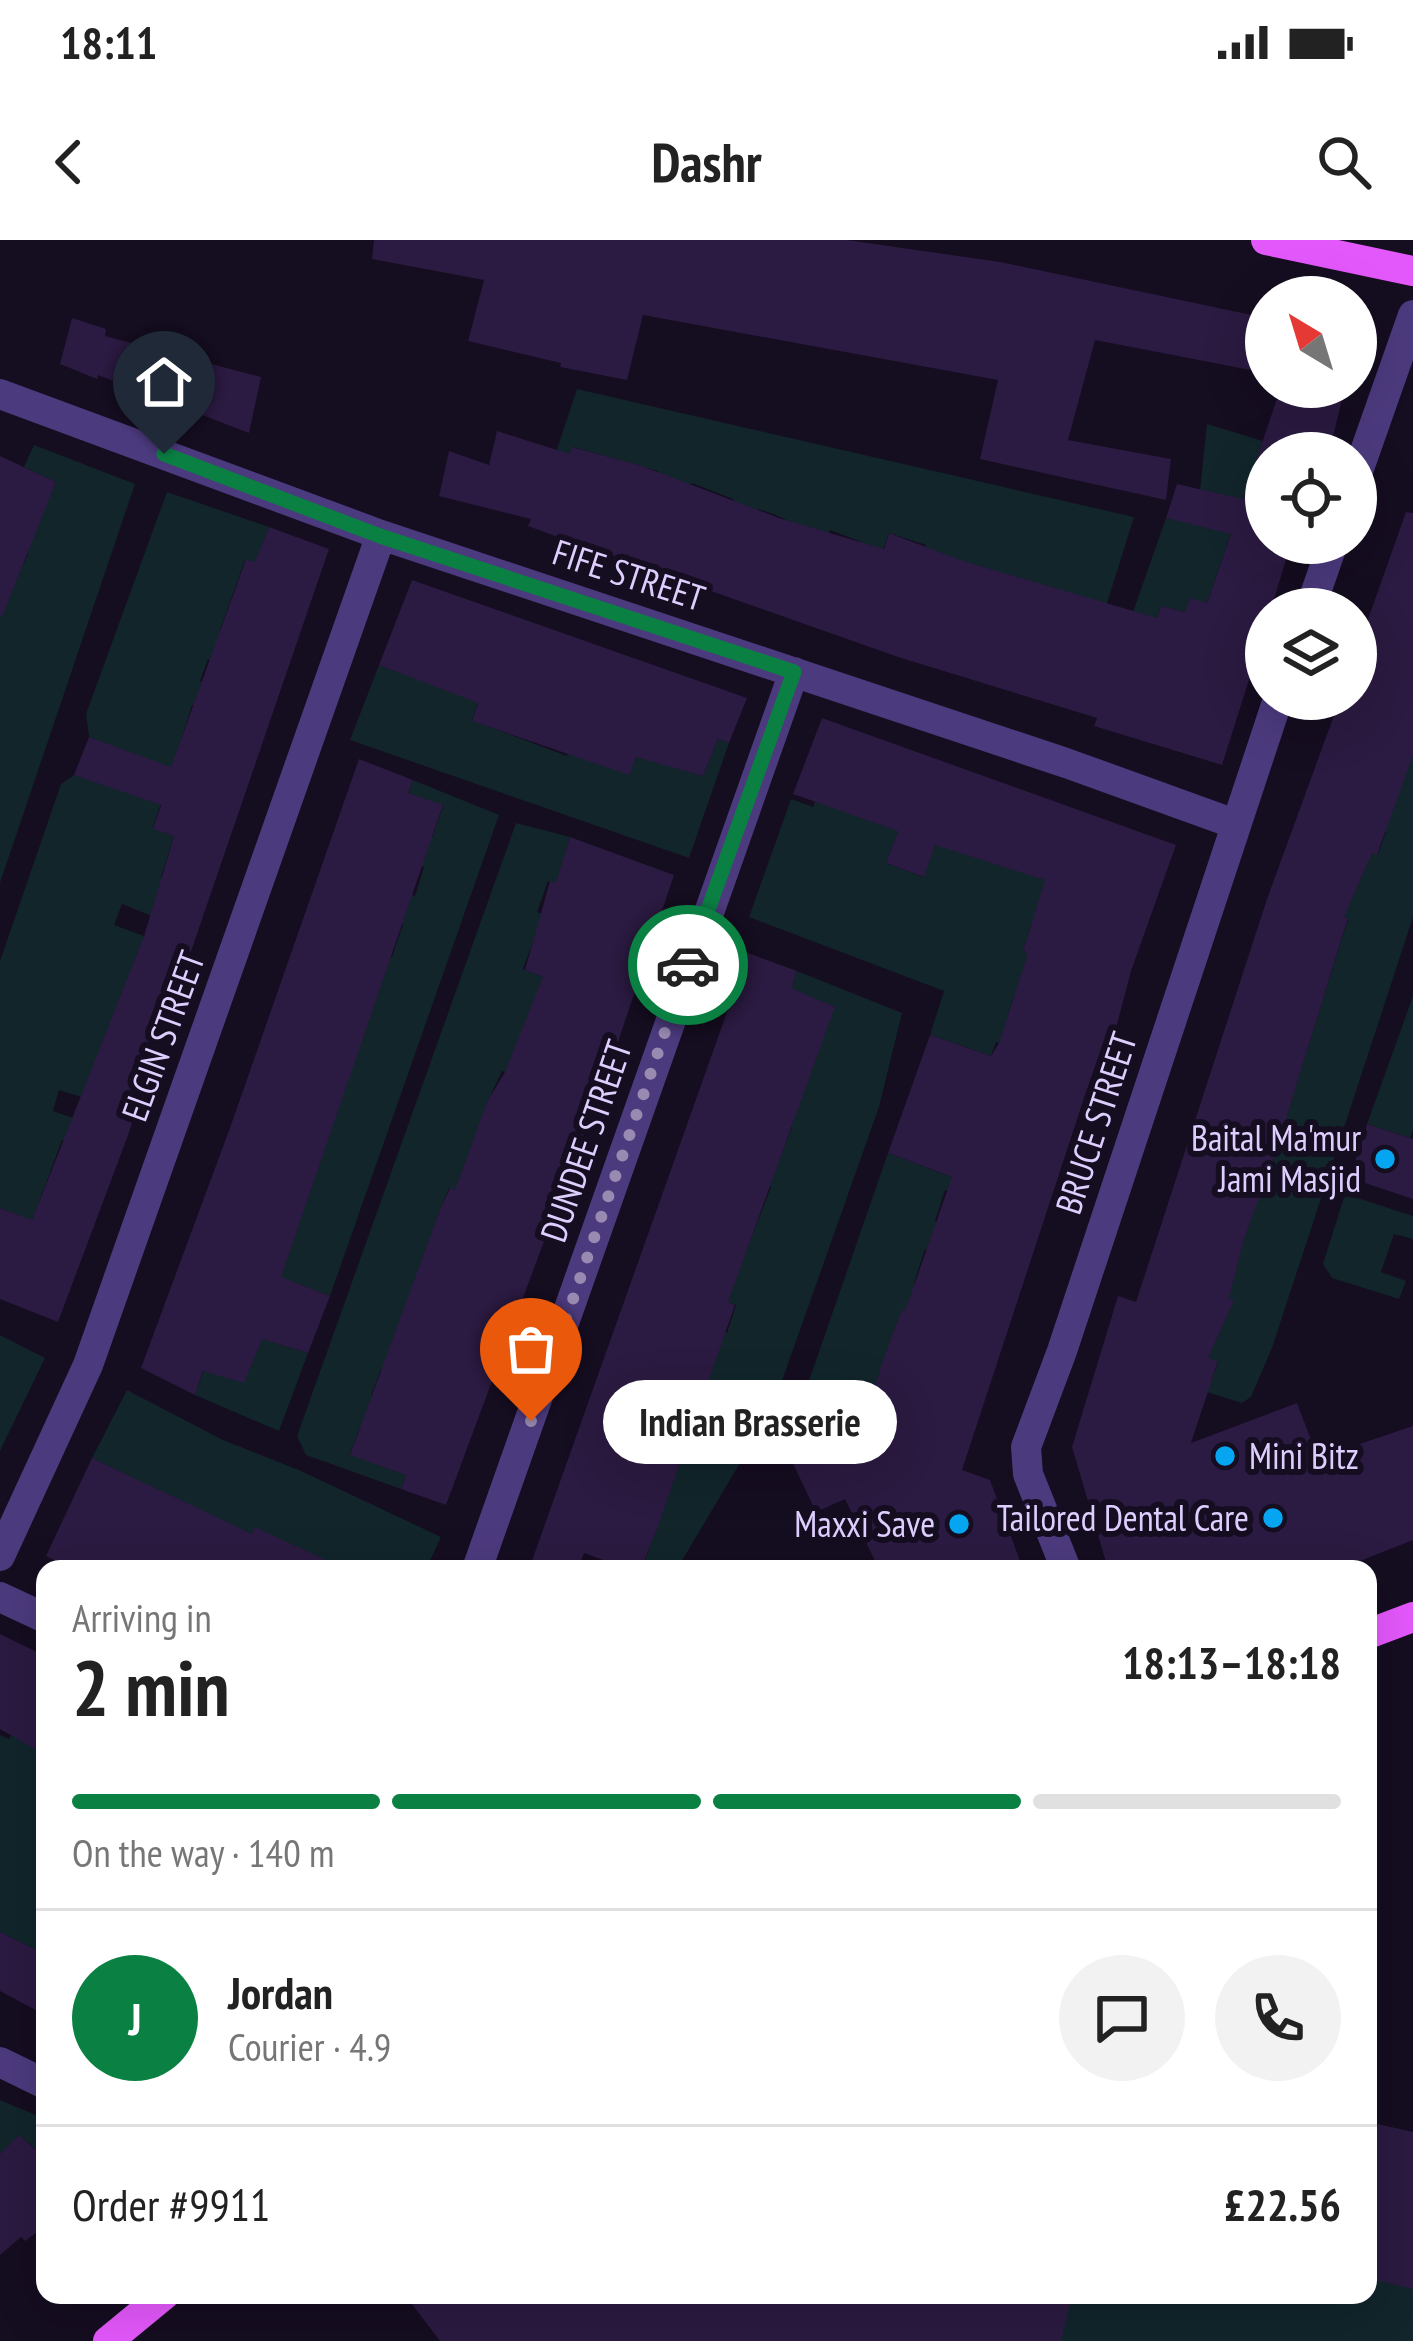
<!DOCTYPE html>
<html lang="en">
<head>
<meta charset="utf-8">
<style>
  :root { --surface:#fff; --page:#f2f2f2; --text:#222; --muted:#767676; --line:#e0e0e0; --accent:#0b8043 }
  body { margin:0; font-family:"PT Sans Narrow",sans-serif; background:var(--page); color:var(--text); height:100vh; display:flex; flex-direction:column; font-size:45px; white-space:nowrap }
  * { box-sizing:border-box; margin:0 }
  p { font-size:39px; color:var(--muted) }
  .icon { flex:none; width:66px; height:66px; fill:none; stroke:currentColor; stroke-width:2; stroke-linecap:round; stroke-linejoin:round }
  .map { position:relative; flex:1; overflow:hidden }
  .side { position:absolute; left:36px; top:1320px; width:1341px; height:744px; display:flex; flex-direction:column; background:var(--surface); border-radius:24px; box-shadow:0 12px 48px #0002 }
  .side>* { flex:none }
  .needle { width:78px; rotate:322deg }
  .controls { position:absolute; left:1245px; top:36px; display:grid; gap:24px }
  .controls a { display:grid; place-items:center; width:132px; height:132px; border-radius:50%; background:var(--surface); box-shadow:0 12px 48px #0002; font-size:60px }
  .pin { position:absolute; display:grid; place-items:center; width:102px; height:102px; color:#fff; margin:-123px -51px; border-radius:50% 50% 50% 0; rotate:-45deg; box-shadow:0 0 12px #0007 }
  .pin .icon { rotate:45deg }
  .courier { position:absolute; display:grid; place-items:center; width:120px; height:120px; margin:-60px; border:9px solid #0b8043; border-radius:50%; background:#fff; color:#222; box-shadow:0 3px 15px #0007 }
  .bubble { position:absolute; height:84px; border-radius:42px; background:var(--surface); box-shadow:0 12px 48px #0002; font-size:39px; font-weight:600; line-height:84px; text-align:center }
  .overview em { font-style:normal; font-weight:600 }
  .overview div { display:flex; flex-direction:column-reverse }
  .overview { display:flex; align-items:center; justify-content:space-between; height:204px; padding:0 36px }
  h1 { font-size:78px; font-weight:600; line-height:90px }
  .bar { display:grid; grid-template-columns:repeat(4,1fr); gap:18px 12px; align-content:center; height:144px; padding:0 36px }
  .bar i { height:15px; border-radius:9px; background:var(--line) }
  .bar .on { background:var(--accent) }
  .bar p { grid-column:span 4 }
  .line { display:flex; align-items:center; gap:30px; padding:0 36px; border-top:3px solid var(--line) }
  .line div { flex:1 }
  .round { display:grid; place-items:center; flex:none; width:126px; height:126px; border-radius:63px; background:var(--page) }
  .status { display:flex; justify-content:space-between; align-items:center; height:84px; padding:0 60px; background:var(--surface); direction:ltr }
  .status svg { height:33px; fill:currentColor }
  header { display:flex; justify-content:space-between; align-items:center; height:156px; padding:0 36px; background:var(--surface); font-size:54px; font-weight:600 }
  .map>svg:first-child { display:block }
  .green { fill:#11252a }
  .building { fill:#2b1a41 }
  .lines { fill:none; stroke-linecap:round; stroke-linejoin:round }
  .minor { stroke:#4c3a7e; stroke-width:30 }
  .major { stroke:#e358fb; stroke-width:30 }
  .done { stroke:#988ab0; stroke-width:12; stroke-dasharray:0 21.6 }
  .route { stroke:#0b8043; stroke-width:15 }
  .poi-dot { fill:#06a5f2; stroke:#150d20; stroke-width:4.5 }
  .labels { text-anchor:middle; stroke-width:12; stroke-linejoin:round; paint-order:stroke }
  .street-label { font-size:36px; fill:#decefe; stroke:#150d20 }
  .poi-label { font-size:36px; fill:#decefe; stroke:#150d20; text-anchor:end }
</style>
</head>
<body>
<div class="status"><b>18:11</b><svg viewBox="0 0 49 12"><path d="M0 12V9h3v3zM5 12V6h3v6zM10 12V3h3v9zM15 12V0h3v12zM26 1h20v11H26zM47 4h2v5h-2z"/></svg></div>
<header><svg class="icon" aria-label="back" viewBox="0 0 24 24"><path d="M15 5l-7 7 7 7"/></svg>Dashr<svg class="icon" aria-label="search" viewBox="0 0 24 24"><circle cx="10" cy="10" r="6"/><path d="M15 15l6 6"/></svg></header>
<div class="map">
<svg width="1413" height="2101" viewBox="0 0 1413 2101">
  <rect width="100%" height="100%" fill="#150d20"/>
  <path class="green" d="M577 149 1134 277 1092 411 1037 343 1007 334 990 379 910 354 926 305 889 293 873 337 853 330 862 302 830 290 819 317C799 287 794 280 758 269L750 292 725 285 733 259 692 243 680 267 658 231 573 207 565 228 552 224Z
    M1207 184 1263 201 1207 363 1185 372 1161 366 1153 392 1115 423 1166 278 1190 283 1200 250Z
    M34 205 135 244 0 643V339L14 345 28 314 0 300 47 263 56 242 24 227Z
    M167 252 269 287 262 305 266 326 245 320 220 390 249 433 208 419 200 441 225 450 216 472 192 465 153 588 174 596 161 637 202 651 152 676 122 664 114 685 144 696 119 762 143 806 106 793 82 857 59 850 53 871 76 879 70 903 62 900 32 981 0 968V721L61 544 74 535 137 516 89 497 86 474Z
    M413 396 489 428 472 480 567 516 590 457 629 534 654 474 667 525 703 536 718 499 729 503 689 618 350 500 379 425 400 433Z
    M1413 486V677L1272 1108 1251 1157 1242 1163 1158 1137 1212 1139 1218 1122 1201 1116 1286 877 1348 679 1330 672 1357 647 1362 636 1353 608 1378 614 1386 592 1362 585Z
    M826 533 910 561 886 623 923 637 946 574 1121 607 1033 679 1023 711 1081 730 1013 759 1008 775 1023 810 996 802 991 816 930 795 944 751 749 677 791 559 813 567Z
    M413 540 499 575 330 1056 296 1043 284 1076 318 1088 315 1094 272 1102 308 1113 279 1191 195 1155 356 704 392 717 403 684 369 672 379 644 415 656 424 627 388 614 397 587 432 598 443 566 408 553Z
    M516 583 570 597 565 615 609 660 548 641 537 672 603 698 533 702 523 729 585 754 550 850 502 831 489 859 505 968 449 948 438 975V1149L381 1129 371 1156 427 1178 360 1187 350 1214 406 1235 401 1249 306 1215 297 1196Z
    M797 731 902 773 879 867 772 1169 677 1329H642L714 1124 670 1073 727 1093 736 1065 679 1045 738 1032 771 947 722 930 781 915 792 887 743 870Z
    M1413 756V890L1410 898 1367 884Z
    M888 913 978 947 974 958 945 950 935 981 963 993 956 1017 925 1009 914 1043 938 1055 930 1078 902 1070 897 1192 804 1155Z
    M1345 954 1413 976V999L1394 994 1381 1032 1406 1041 1399 1059 1332 1038 1323 1024Z
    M0 1095 45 1118 0 1211Z
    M127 1150 223 1200 301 1231 441 1297 426 1329H279L239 1322 140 1241 92 1218Z
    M28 1459 37 1510 45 1515V1714L0 1692V1495L9 1499Z
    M0 1860 45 1879V1912L41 1914 19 1895 0 1914Z
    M1368 1882 1413 1892V2101H930L978 2055H1368Z"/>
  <path class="building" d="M374 0H847L1000 22 1266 78V133L1095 100 1068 200 1171 219 1166 260 980 219 998 140 643 75 627 140 560 127 561 123 468 101 484 40 372 19Z
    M72 78 106 89 105 96 261 137 249 193 98 135 97 139 60 124Z
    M1281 147H1345L1329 213H1266V303H1291L1271 369H1266V386L1222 525 1094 486 1097 478 898 417 555 296 528 286 531 279 439 256 449 211 489 225 497 191 570 214 572 207 642 226 779 278 884 309 889 293 963 321 1157 378 1161 366 1185 372 1190 358 1207 363 1231 294 1166 278 1177 244 1243 259Z
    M0 216 56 242 2 377H0Z
    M1406 272 1413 273V515L1377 615 1372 613 1344 677 1348 678 1276 911 1244 999 1229 1058 1234 1060 1208 1118 1218 1121 1191 1203 1297 1163 1318 1218 1413 1186V1300L1340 1329H1108L1072 1207 1118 1056 1136 1062 1267 659 1340 459H1356V413Z
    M269 287 329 309 127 898 58 1082 0 1059V968L32 980 144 696 174 596 153 589 161 565 74 535 89 497 171 527 246 319 255 322Z
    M412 340 747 458 729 503 718 499 703 536 636 517 629 535 472 481 478 463 379 425Z
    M822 478 1176 605 1131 731 1115 792 1108 790 1086 852 962 1230 990 1240 1023 1329H879L845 1259 816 1272 788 1213 844 1186 861 1193 882 1123 902 1069 905 1071 952 937 888 913 930 795 991 816 999 803 1028 713 1023 711 1045 640 935 605 924 637 886 623 898 591 793 554Z
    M359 519 413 540 408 553 443 565 281 1037 330 1056 308 1113 262 1099 244 1143 203 1131 195 1155 141 1128 231 885Z
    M570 597 674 635 617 805 446 1265 401 1249 406 1235 350 1215 441 967 450 948 455 950 487 862 505 832 543 737 525 730 550 641 556 643Z
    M748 713 797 731 791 748 835 767 728 1062 735 1065 657 1289 641 1329H628L584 1313 578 1329H529Z
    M1367 884 1413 899V959L1350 938Z
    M92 1218 252 1294 255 1287 345 1329H72L46 1316Z
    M0 1394 45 1416V1515L0 1489Z
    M0 1692 45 1714V1775L0 1751Z
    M1368 1882 1413 1892V2049L1368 2038Z
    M19 1895 45 1918V1986L25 2001 21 1997 0 2015V1914Z
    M405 2055H1072L1061 2101H440Z"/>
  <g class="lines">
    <path class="minor" d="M0 154 381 295 1066 523 1235 584
      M1356 237 1413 75
      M1310 369 1333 303
      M0 1316 88 1125 381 295
      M477 1329 794 432
      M1066 1329 1028 1234 1026 1207 1062 1111 1278 459
      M0 1357 45 1378
      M0 1822 45 1844"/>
    <path class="major" d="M1266 0 1413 31
      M1368 1394 1413 1377
      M108 2101 164 2055"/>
  </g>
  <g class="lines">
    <path class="done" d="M531 1181 688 725"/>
    <path class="route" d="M164 214 380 296 794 432 688 725"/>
  </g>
  <g class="poi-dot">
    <circle cx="1385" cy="919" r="12"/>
    <circle cx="1225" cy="1216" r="12"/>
    <circle cx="1273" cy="1278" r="12"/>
    <circle cx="959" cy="1284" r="12"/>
  </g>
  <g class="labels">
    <g class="street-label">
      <text transform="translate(629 335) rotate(18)" y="13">FIFE STREET</text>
      <text transform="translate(163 796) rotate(-70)" y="13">ELGIN STREET</text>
      <text transform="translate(1096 883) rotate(-72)" y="13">BRUCE STREET</text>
      <text transform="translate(586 901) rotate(-71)" y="13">DUNDEE STREET</text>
    </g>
    <g class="poi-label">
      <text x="1361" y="911">Baital Ma'mur<tspan x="1361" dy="41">Jami Masjid</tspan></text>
      <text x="1249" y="1229" text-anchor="start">Mini Bitz</text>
      <text x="1249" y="1291">Tailored Dental Care</text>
      <text x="935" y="1297">Maxxi Save</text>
    </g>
  </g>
</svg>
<div class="controls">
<a><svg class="needle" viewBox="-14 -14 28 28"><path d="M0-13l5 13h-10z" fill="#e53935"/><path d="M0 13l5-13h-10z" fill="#767676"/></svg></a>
<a><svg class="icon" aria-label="locate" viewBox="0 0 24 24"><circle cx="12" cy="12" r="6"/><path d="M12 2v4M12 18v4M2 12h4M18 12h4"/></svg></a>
<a><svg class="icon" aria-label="layers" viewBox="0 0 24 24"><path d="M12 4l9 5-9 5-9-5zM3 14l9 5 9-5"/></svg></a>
</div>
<div class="pin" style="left:531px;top:1181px;background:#ea580c"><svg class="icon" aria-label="bag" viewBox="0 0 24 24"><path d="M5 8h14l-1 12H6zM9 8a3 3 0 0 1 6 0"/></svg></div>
<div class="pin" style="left:164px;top:214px;background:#1f2937"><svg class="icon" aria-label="home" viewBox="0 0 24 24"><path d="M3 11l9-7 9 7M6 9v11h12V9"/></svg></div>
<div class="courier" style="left:688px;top:725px"><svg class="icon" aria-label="car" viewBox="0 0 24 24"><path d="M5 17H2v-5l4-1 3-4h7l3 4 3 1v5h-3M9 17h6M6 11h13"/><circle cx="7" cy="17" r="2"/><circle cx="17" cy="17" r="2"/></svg></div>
<div class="bubble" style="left:603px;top:1140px;width:294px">Indian Brasserie</div>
<section class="side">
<div class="overview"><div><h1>2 min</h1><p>Arriving in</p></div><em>18:13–18:18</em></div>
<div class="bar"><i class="on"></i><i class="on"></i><i class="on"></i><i></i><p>On the way · 140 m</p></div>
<div class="line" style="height:216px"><b class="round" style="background:var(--accent);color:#fff">J</b><div><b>Jordan</b><p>Courier · 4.9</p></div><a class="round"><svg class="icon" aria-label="chat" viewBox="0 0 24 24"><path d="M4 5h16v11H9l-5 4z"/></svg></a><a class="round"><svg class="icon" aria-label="phone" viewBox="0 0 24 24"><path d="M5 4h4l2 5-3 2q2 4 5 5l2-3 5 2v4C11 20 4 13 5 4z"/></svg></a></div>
<div class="line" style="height:156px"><div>Order #9911</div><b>£22.56</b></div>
</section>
</div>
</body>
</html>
